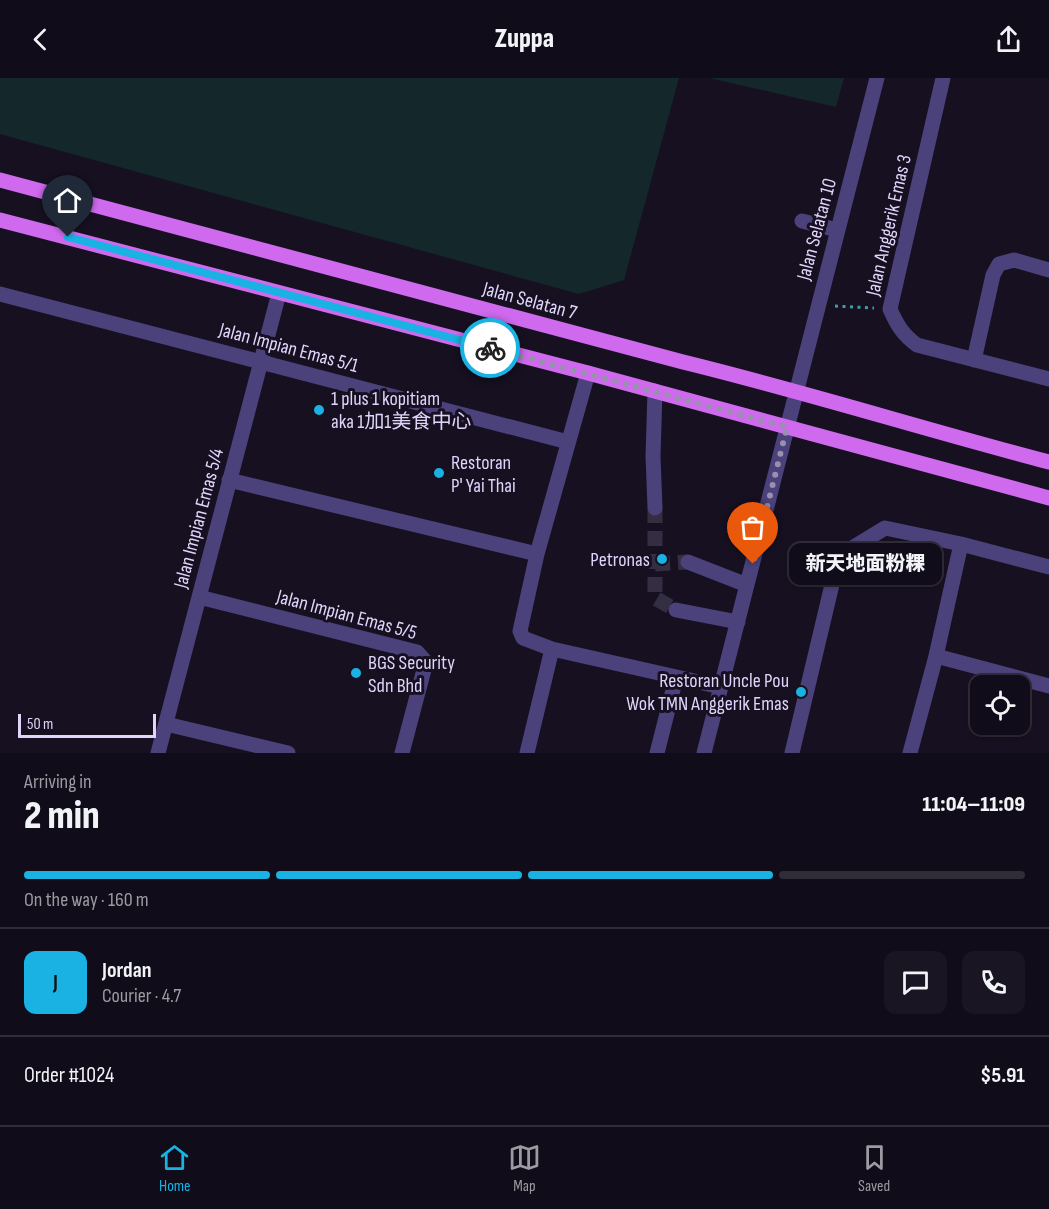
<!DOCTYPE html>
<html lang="en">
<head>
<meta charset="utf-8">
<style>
  :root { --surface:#100c19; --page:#191522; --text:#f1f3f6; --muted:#9c9ba2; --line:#302c38; --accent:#1ab2e2 }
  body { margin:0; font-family:"Sofia Sans Condensed","Noto Sans SC",sans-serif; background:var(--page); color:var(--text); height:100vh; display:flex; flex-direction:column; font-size:22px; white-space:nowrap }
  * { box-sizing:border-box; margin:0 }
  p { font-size:20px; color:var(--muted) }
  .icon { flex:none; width:33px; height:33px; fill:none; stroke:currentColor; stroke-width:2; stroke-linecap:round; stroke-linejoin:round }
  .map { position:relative; height:675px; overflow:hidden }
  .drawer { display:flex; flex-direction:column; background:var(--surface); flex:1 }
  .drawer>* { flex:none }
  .fabs { position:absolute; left:970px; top:597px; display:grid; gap:12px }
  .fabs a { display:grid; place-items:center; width:60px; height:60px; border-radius:12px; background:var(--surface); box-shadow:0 2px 4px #0004,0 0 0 2px var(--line); font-size:30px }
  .scale { position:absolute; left:18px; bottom:15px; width:138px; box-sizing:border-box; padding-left:6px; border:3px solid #dfd5fa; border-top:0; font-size:16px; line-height:21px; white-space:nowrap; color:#dfd5fa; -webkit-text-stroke:4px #161021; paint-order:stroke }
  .pin { position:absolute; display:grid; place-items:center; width:51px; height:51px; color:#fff; margin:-62px -26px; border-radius:50% 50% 50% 0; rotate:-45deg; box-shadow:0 0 6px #0007 }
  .pin .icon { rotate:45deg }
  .courier { position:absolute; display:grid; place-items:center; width:60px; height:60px; margin:-30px; border:4px solid #1ab2e2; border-radius:50%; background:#fff; color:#222; box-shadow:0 2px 8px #0007 }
  .bubble { position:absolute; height:42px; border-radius:12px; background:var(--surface); box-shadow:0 2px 4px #0004,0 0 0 2px var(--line); font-size:20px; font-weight:800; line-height:42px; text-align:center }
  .head em { font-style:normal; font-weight:800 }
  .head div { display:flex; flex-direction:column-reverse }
  .head { display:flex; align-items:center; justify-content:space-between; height:102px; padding:0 24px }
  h1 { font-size:39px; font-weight:800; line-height:45px }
  .bar { display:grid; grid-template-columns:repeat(4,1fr); gap:9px 6px; align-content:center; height:72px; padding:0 24px }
  .bar i { height:8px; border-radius:4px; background:var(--line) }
  .bar .on { background:var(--accent) }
  .bar p { grid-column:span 4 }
  .line { display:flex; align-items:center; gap:15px; padding:0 24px; border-top:2px solid var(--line) }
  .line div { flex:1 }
  .round { display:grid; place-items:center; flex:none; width:63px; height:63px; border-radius:12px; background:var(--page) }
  header { display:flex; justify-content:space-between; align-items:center; height:78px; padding:0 24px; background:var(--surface); font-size:27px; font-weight:800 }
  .dock { display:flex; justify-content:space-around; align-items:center; height:84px; border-top:2px solid var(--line); background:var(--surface); font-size:16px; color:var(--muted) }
  .dock a { display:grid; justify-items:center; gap:3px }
  .dock .on { color:var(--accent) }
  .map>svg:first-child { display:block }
  .green { fill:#14282b }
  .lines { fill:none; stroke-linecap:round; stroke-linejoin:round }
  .minor-tunnel { stroke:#342e42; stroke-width:15; stroke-dasharray:15 8; stroke-linecap:butt }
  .path { stroke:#3c9fa7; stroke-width:3; stroke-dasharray:3 4.5; stroke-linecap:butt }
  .minor { stroke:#4b417b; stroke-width:15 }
  .major { stroke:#cf69ee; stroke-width:15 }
  .done { stroke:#9990ae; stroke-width:6; stroke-dasharray:0 10.8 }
  .route { stroke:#1ab2e2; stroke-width:8 }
  .poi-dot { fill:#1ab2e2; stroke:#161021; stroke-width:2 }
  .labels { text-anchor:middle; stroke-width:6; stroke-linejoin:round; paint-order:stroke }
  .street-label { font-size:20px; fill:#dfd5fa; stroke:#161021 }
  .poi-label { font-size:20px; fill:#dfd5fa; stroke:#161021; text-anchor:start }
</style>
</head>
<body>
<header><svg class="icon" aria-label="back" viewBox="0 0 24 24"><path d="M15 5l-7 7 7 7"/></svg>Zuppa<svg class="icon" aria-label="share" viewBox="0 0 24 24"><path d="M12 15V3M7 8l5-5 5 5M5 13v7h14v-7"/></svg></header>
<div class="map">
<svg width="1049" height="675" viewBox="0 0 1049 675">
  <rect width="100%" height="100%" fill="#161021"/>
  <path class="green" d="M0 0H679L624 202 579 216 0 56Z
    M709 0H844L836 29Z"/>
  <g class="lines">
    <path class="minor-tunnel" d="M655 430V520L676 532
      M655 486 688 484"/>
    <path class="path" d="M835 228 874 230"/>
    <path class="minor" d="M943 0 890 231C897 247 903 257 917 267L1049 301
      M802 143 837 152
      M0 216 568 364
      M974 282 993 197 999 186 1014 182 1049 192
      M588 295 537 476 520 553 523 560 552 571 721 609
      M229 402 537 476
      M655 430 653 378 655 313
      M688 484 747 507
      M199 519 417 574 426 584 402 675
      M676 532 738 544
      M936 578 961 466
      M166 646 288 675
      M158 675 279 215
      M527 675 552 571
      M657 675 676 600
      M704 675C762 450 818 225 877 0
      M792 675 835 494 849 472 885 450 961 466 1049 489
      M910 675 936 578 1049 608"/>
    <path class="major" d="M0 102 683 284C806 314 926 352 1049 384
      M0 142 588 295 1049 420"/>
  </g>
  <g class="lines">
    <path class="done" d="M490 270 787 349 753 486"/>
    <path class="route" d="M68 159 490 270"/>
  </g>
  <g class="poi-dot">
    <circle cx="319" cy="332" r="6"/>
    <circle cx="439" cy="395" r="6"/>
    <circle cx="662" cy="481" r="6"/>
    <circle cx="356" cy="595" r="6"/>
    <circle cx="801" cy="614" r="6"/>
  </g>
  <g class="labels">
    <g class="street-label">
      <text transform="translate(888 147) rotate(-77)" y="7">Jalan Anggerik Emas 3</text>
      <text transform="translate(816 151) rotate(-75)" y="7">Jalan Selatan 10</text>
      <text transform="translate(530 222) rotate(15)" y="7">Jalan Selatan 7</text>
      <text transform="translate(289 269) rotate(15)" y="7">Jalan Impian Emas 5/1</text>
      <text transform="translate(198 440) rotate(-75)" y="7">Jalan Impian Emas 5/4</text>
      <text transform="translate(347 536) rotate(15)" y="7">Jalan Impian Emas 5/5</text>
    </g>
    <g class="poi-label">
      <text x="331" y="327">1 plus 1 kopitiam<tspan x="331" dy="23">aka 1加1美食中心</tspan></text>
      <text x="451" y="391">Restoran<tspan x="451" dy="23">P' Yai Thai</tspan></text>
      <text x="650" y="488" text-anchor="end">Petronas</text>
      <text x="368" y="591">BGS Security<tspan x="368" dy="23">Sdn Bhd</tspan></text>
      <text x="789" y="609" text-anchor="end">Restoran Uncle Pou<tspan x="789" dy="23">Wok TMN Anggerik Emas</tspan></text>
    </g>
  </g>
</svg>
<div class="fabs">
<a><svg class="icon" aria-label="locate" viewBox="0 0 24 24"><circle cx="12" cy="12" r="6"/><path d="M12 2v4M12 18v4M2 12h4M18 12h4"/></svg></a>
</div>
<div class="scale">50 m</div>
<div class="pin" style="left:753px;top:486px;background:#ea580c"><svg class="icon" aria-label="bag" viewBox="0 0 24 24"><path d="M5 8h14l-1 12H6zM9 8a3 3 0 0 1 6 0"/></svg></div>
<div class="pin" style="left:68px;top:159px;background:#1f2937"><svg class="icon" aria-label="home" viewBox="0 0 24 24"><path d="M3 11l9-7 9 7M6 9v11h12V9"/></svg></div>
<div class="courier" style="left:490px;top:270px"><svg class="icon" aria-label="bike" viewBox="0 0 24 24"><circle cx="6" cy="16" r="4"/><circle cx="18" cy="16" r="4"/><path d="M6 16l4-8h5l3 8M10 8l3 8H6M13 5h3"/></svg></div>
<div class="bubble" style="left:789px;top:465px;width:153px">新天地面粉粿</div>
</div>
<section class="drawer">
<div class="head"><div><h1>2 min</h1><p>Arriving in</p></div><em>11:04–11:09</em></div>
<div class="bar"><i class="on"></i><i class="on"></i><i class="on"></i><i></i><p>On the way · 160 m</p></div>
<div class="line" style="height:108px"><b class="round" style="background:var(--accent);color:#111">J</b><div><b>Jordan</b><p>Courier · 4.7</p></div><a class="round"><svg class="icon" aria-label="chat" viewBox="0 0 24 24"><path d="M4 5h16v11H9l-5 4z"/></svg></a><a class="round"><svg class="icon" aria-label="phone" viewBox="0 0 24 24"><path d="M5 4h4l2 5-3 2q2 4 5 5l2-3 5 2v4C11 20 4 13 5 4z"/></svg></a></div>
<div class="line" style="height:78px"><div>Order #1024</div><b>$5.91</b></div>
</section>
<nav class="dock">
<a class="on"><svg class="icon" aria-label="home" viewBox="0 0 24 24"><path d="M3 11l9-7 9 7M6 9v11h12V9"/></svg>Home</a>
<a><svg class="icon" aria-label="map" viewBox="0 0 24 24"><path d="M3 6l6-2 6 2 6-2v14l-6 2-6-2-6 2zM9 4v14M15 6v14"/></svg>Map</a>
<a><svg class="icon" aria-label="saved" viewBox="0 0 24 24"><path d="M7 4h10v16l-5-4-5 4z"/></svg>Saved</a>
</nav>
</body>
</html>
